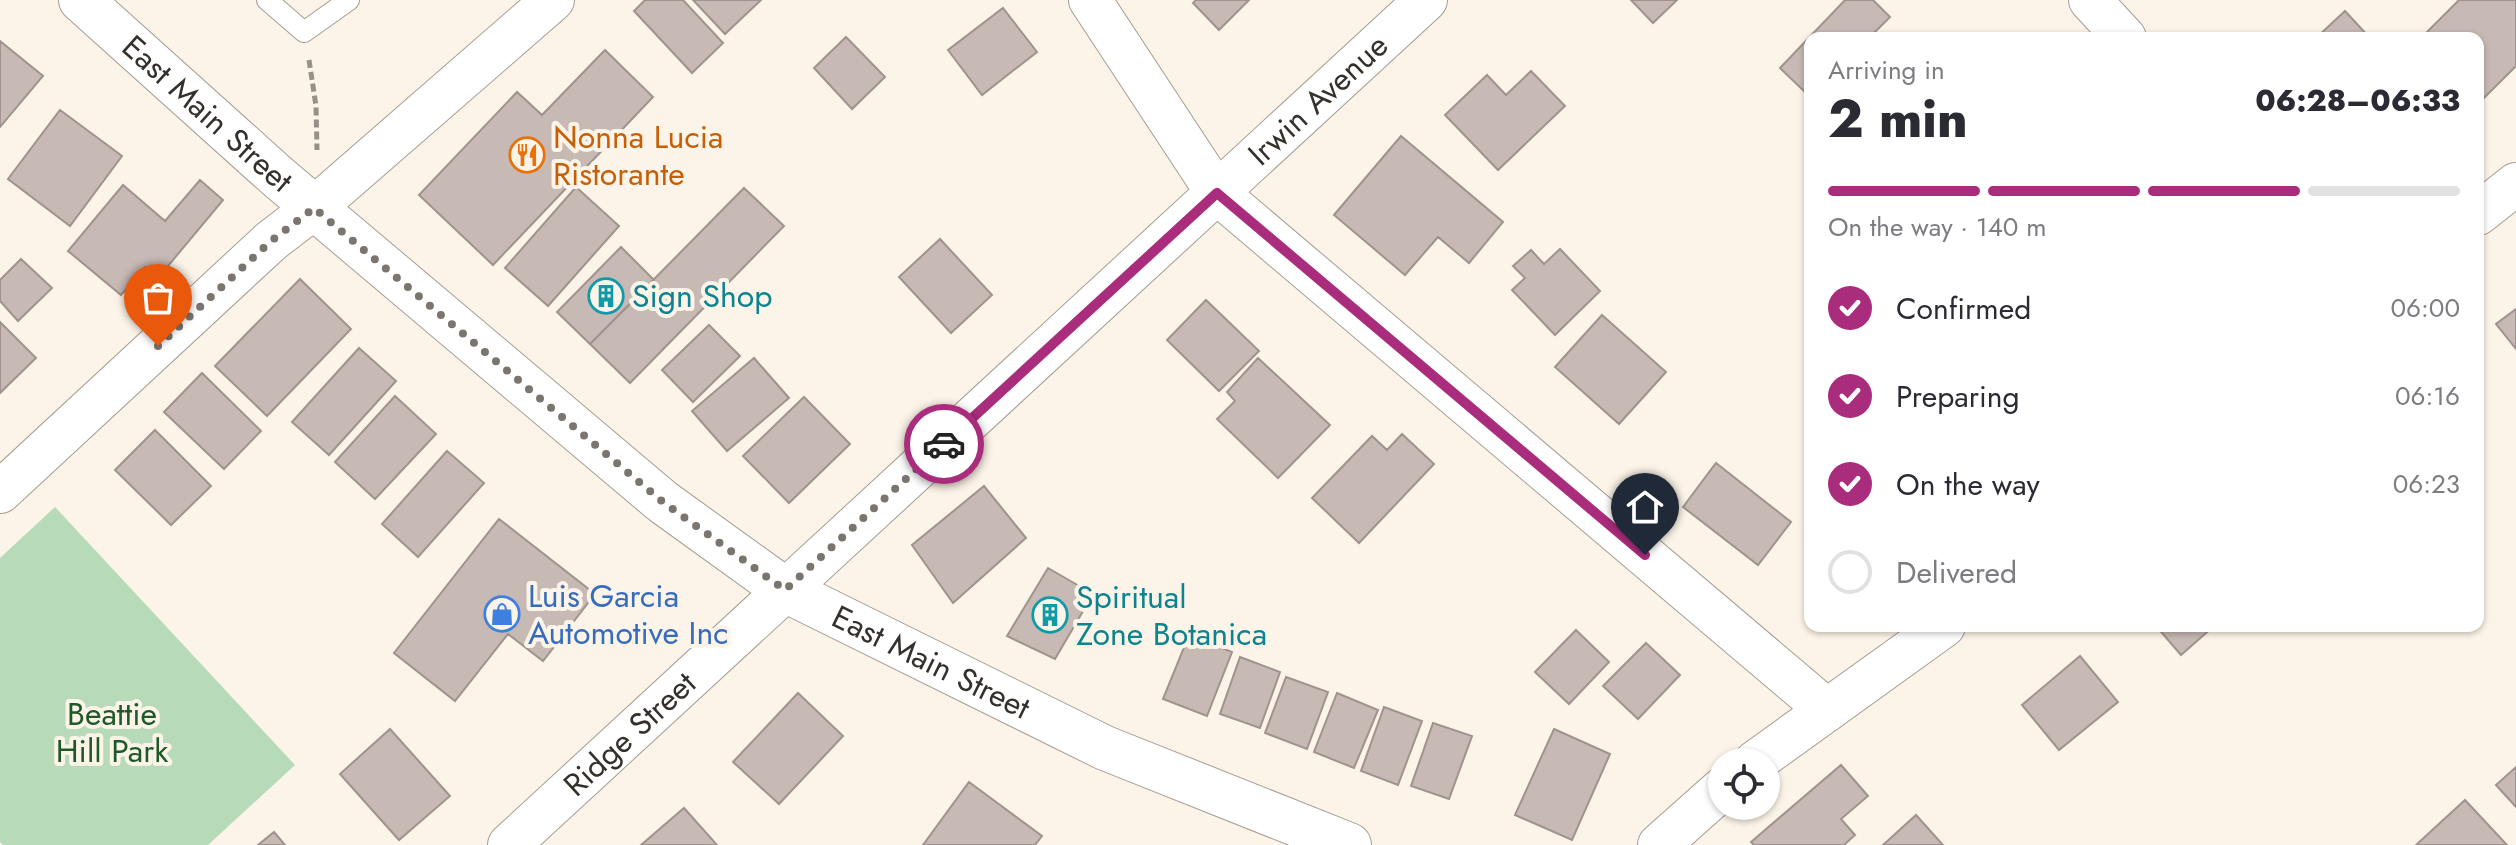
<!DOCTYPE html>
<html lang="en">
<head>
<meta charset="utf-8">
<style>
  :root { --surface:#fff; --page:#f2f2f3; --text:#2b2b33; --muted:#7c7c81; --line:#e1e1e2; --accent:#aa2c7c }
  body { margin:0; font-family:Jost,sans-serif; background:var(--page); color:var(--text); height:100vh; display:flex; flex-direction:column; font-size:30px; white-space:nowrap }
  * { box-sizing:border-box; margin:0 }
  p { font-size:26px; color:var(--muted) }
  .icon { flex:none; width:44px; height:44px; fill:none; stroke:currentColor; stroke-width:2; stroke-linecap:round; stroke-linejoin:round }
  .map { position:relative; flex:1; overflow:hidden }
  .side { position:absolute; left:1804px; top:32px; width:680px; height:600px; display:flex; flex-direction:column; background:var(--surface); border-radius:16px; box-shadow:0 2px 6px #0004 }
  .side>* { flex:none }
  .controls { position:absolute; left:1708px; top:748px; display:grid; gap:16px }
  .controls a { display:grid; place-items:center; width:72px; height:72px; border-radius:50%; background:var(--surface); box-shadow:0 2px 6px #0004; font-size:40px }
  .pin { position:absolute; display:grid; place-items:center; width:68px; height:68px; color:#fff; margin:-82px -34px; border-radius:50% 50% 50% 0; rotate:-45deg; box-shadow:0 0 8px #0007 }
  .pin .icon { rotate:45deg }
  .courier { position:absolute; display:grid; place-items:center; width:80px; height:80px; margin:-40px; border:6px solid #aa2c7c; border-radius:50%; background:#fff; color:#222; box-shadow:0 2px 10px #0007 }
  .summary em { font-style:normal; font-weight:800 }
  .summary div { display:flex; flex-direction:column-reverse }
  .summary { display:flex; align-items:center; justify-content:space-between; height:136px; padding:0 24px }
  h1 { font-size:52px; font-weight:800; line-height:60px }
  .bar { display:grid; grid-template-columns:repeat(4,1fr); gap:12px 8px; align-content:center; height:96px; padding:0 24px }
  .bar i { height:10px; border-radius:6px; background:var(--line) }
  .bar .on { background:var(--accent) }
  .bar p { grid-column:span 4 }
  ol { padding:0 24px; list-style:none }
  li { display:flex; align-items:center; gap:24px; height:88px }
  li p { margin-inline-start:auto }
  li .icon { padding:8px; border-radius:50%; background:var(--accent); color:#fff; stroke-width:4 }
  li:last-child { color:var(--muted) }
  li i { width:44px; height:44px; border:4px solid var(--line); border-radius:50% }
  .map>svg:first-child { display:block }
  .green { fill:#b7dab8 }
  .building { fill:#c7b9b4; stroke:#a0938e; stroke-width:2 }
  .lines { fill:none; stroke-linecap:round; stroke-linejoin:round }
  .lane-casing { stroke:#a59d93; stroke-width:22 }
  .street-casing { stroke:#a59d93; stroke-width:44 }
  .secondary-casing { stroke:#a59d93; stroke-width:46 }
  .path { stroke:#969088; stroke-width:5; stroke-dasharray:8 4; stroke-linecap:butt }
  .lane { stroke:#fff; stroke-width:20 }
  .street { stroke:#fff; stroke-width:42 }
  .secondary { stroke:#fff; stroke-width:44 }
  .done { stroke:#7a756e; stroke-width:8; stroke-dasharray:0 14.4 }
  .route { stroke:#aa2c7c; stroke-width:10 }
  .labels { text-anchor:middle; stroke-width:8; stroke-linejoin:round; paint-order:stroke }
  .street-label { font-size:32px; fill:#34312d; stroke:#fcf4e8 }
  .food-label { font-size:32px; fill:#c56008; stroke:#fcf4e8; text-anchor:start }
  .culture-label { font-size:32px; fill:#0d838f; stroke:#fcf4e8; text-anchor:start }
  .shop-label { font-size:32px; fill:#366cbe; stroke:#fcf4e8; text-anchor:start }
  .park-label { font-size:32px; fill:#1e5927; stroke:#fcf4e8 }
</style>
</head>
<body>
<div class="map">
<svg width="2516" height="845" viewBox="0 0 2516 845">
  <rect width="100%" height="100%" fill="#fcf4e8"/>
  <path class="green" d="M55 507 295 765 208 845H3L0 842V558Z"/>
  <path class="building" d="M645 0H683L723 43 692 73 634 11Z
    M693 0H761L725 34Z
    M1196 0H1249L1219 30 1193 3Z
    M1631 0H1677L1653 23Z
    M1845 0H1873L1890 17 1869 38H1810V97L1780 68Z
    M2459 0H2516V66L2483 99 2478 95V38H2421Z
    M1003 8 1037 52 982 95 948 50Z
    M2345 11 2370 38H2316Z
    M846 37 885 77 852 109 814 68Z
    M0 41 43 76 0 127Z
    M605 50 653 97 493 265 419 195 517 92 542 115Z
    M1531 71 1565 106 1498 170 1445 115 1487 75 1506 95Z
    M60 110 122 156 70 226 8 179Z
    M1401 136 1503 222 1469 263 1438 237 1405 275 1334 215Z
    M200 180 223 200 158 278 145 267 121 295 68 251 123 185 165 221Z
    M576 187 619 226 548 306 505 268Z
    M744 188 784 226 630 383 590 344Z
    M940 239 992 295 951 333 899 277Z
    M621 247 654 280 590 344 557 312Z
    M1560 249 1600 291 1555 335 1512 290 1525 278 1513 266 1531 250 1544 264Z
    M21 259 52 288 18 321 0 301V280Z
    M300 279 351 329 267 416 215 366Z
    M1206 300 1259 351 1219 391 1167 340Z
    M2516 309V349L2496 324Z
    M1602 315 1666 372 1619 424 1555 367Z
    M0 322 36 358 0 393Z
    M709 325 740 356 693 402 662 370Z
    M359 348 396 381 329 455 292 422Z
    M754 358 789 398 727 451 692 411Z
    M1258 358 1330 425 1278 478 1217 419 1235 401 1227 392Z
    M202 373 261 431 224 469 164 412Z
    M395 396 436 434 375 499 335 462Z
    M804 397 850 444 789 503 743 456Z
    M155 430 211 486 171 525 115 470Z
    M1402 434 1434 464 1359 543 1312 498 1372 436 1387 450Z
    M447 451 484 483 418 557 382 524Z
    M1716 463 1791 522 1758 565 1683 507Z
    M984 486 1026 538 953 603 912 545Z
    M499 519 595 594 543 661 508 634 455 701 394 653Z
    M1048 568 1093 594 1055 659 1007 636Z
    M2156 626H2214L2181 655Z
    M1576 630 1609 662 1569 704 1535 672Z
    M1189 635 1232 652 1207 716 1163 699Z
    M1646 643 1680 675 1638 719 1603 686Z
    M2080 656 2118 702 2059 750 2022 705Z
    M1240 657 1280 672 1260 728 1220 714Z
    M1286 677 1328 692 1307 749 1265 733Z
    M798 693 843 736 779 804 733 762Z
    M1337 693 1378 710 1354 768 1314 752Z
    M1384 707 1422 721 1398 785 1361 771Z
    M1433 723 1472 736 1449 799 1411 786Z
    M390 729 450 796 399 840 340 774Z
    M1554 729 1610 754 1572 840 1515 815Z
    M1841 765 1868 796 1841 819 1855 835 1844 845H1754L1751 842Z
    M2516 767V807L2496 785Z
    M969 782 1042 836 1035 845H923Z
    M2465 800 2507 845H2416Z
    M684 808 717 845H641Z
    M1916 815 1943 845H1883Z
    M274 832 285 845H258Z"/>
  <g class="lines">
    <defs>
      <path id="lane" d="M267 0 304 32 349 0"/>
      <g id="street">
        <path d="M1090 0 1217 193 1827 710"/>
        <path d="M2090 0 2125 38"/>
        <path d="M2478 214 2516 184"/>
        <path d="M0 492 271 241 314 208 553 0"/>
        <path d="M1755 762 1944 626"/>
        <path id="s1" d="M509 845 1426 0"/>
        <path d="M1659 845 1722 789"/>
      </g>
      <g id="secondary">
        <path id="s2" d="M81 0 278 177 663 502 785 590 1105 748 1349 845"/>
      </g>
    </defs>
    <use href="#lane" class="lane-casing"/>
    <use href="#street" class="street-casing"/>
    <use href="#secondary" class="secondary-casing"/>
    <path class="path" d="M309 60 316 106 317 150"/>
    <use href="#lane" class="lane"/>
    <use href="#street" class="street"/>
    <use href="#secondary" class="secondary"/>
  </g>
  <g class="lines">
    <path class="done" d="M158 346 271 241 314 208 663 502 785 590 944 444"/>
    <path class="route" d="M944 444 1217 193 1645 555"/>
  </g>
  <defs>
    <symbol id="restaurant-ring" viewBox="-11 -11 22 22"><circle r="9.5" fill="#fcf4e8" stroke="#e8710a" stroke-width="1.5"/><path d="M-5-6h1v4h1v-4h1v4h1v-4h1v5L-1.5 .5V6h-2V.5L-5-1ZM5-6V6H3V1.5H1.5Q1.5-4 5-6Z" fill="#e8710a"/></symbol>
    <symbol id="building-ring" viewBox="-11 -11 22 22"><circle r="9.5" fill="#fcf4e8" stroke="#0f9aa8" stroke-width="1.5"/><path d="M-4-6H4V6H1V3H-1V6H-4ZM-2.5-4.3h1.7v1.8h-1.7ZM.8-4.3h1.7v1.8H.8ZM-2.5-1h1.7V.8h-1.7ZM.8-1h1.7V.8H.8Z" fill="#0f9aa8"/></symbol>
    <symbol id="shop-ring" viewBox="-11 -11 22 22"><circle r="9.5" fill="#fcf4e8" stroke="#3f7fe0" stroke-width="1.5"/><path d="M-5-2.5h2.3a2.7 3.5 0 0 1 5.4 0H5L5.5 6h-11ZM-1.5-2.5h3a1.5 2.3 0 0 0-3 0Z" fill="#3f7fe0"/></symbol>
  </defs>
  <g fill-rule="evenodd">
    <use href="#restaurant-ring" x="507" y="135" width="40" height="40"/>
    <use href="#building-ring" x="586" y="276" width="40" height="40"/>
    <use href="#shop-ring" x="482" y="594" width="40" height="40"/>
    <use href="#building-ring" x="1030" y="595" width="40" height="40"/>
  </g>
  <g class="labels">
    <g class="street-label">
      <text dy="11" stroke="none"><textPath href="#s1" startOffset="1100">Irwin Avenue</textPath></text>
      <text dy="11" stroke="none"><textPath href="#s2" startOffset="170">East Main Street</textPath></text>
      <text dy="11" stroke="none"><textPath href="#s2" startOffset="1082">East Main Street</textPath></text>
      <text dy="11" stroke="none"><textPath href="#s1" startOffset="164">Ridge Street</textPath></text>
    </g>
    <g class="food-label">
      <text x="553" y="148">Nonna Lucia<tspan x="553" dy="37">Ristorante</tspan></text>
    </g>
    <g class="culture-label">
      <text x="632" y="307">Sign Shop</text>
      <text x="1076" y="608">Spiritual<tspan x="1076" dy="37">Zone Botanica</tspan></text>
    </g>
    <g class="shop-label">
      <text x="528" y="607">Luis Garcia<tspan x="528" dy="37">Automotive Inc</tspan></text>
    </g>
    <g class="park-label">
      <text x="112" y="725">Beattie<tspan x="112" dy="37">Hill Park</tspan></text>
    </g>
  </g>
</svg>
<div class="controls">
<a><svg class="icon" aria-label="locate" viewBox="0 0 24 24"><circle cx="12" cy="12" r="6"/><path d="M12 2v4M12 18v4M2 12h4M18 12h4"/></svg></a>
</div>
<div class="pin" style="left:158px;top:346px;background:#ea580c"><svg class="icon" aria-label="bag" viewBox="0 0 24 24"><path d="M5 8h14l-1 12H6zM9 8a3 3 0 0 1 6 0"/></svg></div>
<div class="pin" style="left:1645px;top:555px;background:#1f2937"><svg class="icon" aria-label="home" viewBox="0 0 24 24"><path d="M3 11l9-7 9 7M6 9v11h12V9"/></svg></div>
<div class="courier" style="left:944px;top:444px"><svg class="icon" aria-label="car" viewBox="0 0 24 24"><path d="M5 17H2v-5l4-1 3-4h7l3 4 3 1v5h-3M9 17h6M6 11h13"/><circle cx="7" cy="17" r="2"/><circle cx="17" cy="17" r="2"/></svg></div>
<section class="side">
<div class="summary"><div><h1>2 min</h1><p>Arriving in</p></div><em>06:28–06:33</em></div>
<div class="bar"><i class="on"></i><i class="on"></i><i class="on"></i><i></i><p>On the way · 140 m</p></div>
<ol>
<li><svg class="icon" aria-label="check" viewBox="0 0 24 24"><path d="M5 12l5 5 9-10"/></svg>Confirmed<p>06:00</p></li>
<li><svg class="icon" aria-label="check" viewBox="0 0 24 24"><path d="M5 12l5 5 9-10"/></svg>Preparing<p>06:16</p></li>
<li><svg class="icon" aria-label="check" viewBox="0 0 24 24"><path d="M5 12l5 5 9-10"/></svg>On the way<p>06:23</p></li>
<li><i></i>Delivered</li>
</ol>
</section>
</div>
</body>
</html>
